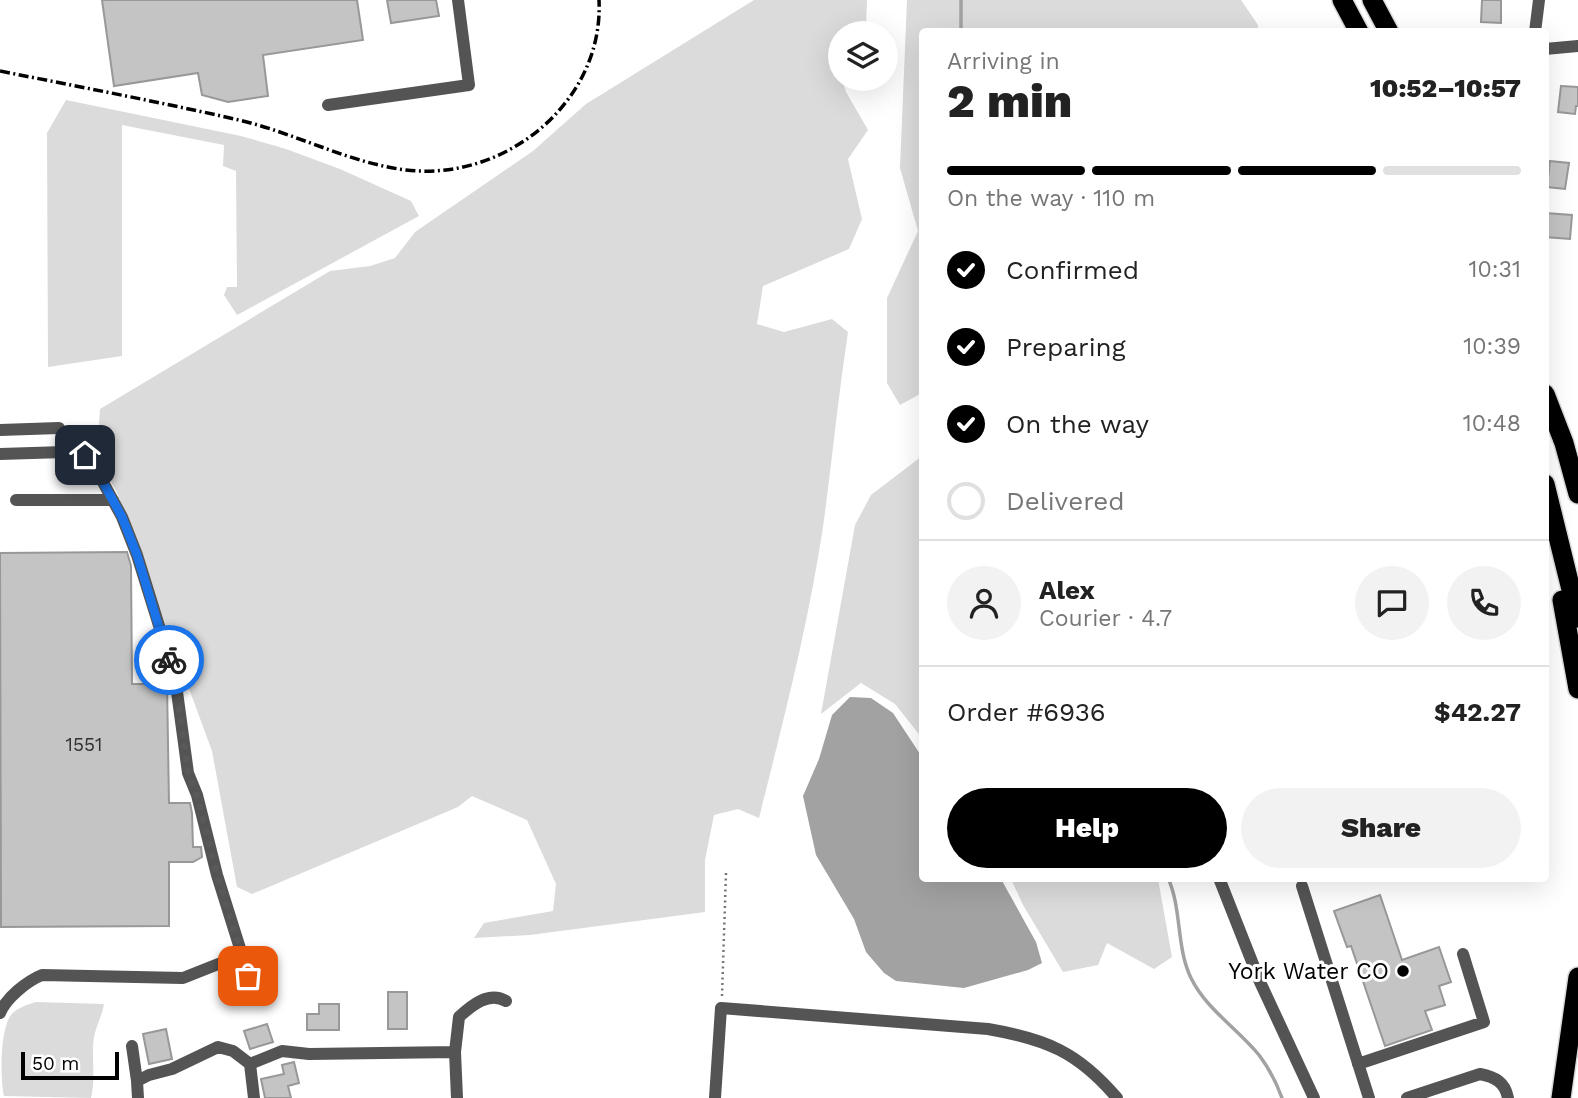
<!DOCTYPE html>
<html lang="en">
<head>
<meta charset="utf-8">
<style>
  :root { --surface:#fff; --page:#f2f2f2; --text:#222; --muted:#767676; --line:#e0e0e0; --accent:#000 }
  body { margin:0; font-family:"Work Sans",sans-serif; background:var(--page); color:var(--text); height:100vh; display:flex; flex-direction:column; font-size:26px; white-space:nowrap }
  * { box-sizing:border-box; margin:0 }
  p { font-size:23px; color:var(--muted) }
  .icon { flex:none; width:38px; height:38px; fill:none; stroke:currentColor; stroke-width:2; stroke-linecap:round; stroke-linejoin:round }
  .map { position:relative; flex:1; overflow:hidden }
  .panel { position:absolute; left:919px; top:28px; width:630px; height:854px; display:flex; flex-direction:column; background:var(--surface); border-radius:7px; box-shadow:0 7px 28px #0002 }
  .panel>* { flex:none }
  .fabs { position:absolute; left:828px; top:21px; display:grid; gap:14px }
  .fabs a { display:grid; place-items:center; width:70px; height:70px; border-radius:50%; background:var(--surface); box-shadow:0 7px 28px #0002; font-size:35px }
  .scale { position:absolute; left:21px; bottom:18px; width:98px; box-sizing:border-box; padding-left:7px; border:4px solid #000; border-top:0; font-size:19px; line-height:24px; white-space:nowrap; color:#000; -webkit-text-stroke:5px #fff; paint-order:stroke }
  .pin { position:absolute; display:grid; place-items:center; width:60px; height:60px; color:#fff; margin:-30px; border-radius:14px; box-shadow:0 4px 10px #0006 }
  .courier { position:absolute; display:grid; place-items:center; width:70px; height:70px; margin:-35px; border:5px solid #1a73e8; border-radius:50%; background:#fff; color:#222; box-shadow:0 2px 9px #0007 }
  .head em { font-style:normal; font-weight:800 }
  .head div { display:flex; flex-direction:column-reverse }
  .head { display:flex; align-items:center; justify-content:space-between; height:119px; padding:0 28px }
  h1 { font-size:46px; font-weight:800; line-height:52px }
  .bar { display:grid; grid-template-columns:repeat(4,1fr); gap:10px 7px; align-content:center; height:84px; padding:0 28px }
  .bar i { height:9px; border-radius:5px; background:var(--line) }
  .bar .on { background:var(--accent) }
  .bar p { grid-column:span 4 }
  .line { display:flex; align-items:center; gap:18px; padding:0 28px; border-top:2px solid var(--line) }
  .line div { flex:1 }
  .round { display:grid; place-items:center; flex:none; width:74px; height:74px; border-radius:37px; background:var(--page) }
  ol { padding:0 28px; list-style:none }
  li { display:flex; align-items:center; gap:21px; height:77px }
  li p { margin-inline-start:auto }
  li .icon { padding:7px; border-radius:50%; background:var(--accent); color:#fff; stroke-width:4 }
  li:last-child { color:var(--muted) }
  li i { width:38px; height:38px; border:4px solid var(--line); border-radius:50% }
  .action { display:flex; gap:14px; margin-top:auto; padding:14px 28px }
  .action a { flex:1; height:80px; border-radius:42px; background:var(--accent); color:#fff; font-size:28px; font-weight:800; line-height:80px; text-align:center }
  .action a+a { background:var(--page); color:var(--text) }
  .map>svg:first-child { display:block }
  .green { fill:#dbdbdb }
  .water { fill:#a2a2a2 }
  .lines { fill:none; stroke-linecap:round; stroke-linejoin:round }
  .stream { stroke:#a2a2a2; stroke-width:3.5 }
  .building { fill:#c4c4c4; stroke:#989898; stroke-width:2 }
  .highway-casing { stroke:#dbdbdb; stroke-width:22 }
  .path { stroke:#767676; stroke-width:2.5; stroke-dasharray:2 3.5; stroke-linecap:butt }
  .minor { stroke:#545454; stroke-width:12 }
  .highway { stroke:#000; stroke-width:19 }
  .rail { stroke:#000; stroke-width:3.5; stroke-dasharray:10 3.5 2 3.5; stroke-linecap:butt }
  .done { stroke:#595959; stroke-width:7; stroke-dasharray:0 12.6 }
  .route { stroke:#1a73e8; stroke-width:9 }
  .poi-dot { fill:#000; stroke:#fff; stroke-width:2.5 }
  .labels { text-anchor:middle; stroke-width:6; stroke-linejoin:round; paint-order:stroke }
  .number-label { font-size:19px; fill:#313131 }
  .poi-label { font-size:23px; fill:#000; stroke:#fff; text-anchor:end }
</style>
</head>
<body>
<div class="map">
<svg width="1578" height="1098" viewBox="0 0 1578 1098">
  <rect width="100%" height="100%" fill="#fff"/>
  <path class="green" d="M754 0H867L866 26 862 33H840V79H842L846 92 868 130 848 159 862 219 849 249 763 286 757 324 784 332 832 319 848 332C838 397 832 462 823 527 808 626 783 722 759 818L738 809 714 815 705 860V912L530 935 474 938 484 923 553 911 556 884 527 820 472 796 458 807 252 894 237 887 212 751 117 493 97 455 100 409 330 271 370 266 395 258 415 232 533 151 586 104Z
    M907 0H1241L1258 25V31L922 32V393L900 405 887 383V298L918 231 900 168Z
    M66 100 241 136 286 149 340 169 411 201 419 216 237 315 224 295 227 287H237L236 171 223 166 224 145 122 125V356L48 367 47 133Z
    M922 456V738L895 704 861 683 821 714 855 525 871 495Z
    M1011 879H1158L1172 957 1154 969 1107 943 1098 965 1063 972 1023 905Z
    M36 1002 104 1004C102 1016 96 1026 94 1037 91 1055 96 1079 91 1098L4 1096C0 1079 0 1029 11 1015 18 1007 27 1005 36 1002Z"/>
  <path class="water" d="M850 697 871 698 893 713 922 757V878L1001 879 1036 942 1042 963 1028 970 964 988 896 981 884 973 866 952 854 919 816 855 803 796 819 759 832 715Z"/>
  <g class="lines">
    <path class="stream" d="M961 0V32
      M1168 878C1182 909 1176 947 1191 978 1206 1009 1238 1029 1259 1055 1268 1067 1277 1084 1282 1098"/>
  </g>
  <path class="building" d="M102 0H357L363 40 263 55 268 96 228 102 202 95 198 73 114 86Z
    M387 0H436L439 16 391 23Z
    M1482 0H1501V23L1481 22Z
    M1561 86 1578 87V106H1576L1575 114 1558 112Z
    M1550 161 1569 163 1565 189 1547 187Z
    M1545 213 1572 215 1570 239 1545 237Z
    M127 552 131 566 132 684H167L169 803H190L192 813 193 847H201L202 857 193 862H169V926L1 927 0 553Z
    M1380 895 1402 960 1439 947 1451 982 1439 986 1445 1005 1425 1011 1432 1030 1385 1046 1351 946 1347 947 1334 911Z
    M388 992H407V1029H388Z
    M319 1004H339V1030H307V1014H319Z
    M267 1024 273 1042 250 1049 244 1031Z
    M166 1029 172 1059 149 1064 143 1034Z
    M294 1062 299 1083 288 1086 291 1098H265L261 1079 284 1074 282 1065Z"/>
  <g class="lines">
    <defs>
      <path id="highway" d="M1342 0 1359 32
        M1372 0 1389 32
        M1545 394 1564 443 1578 494
        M1545 484 1578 618
        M1562 600 1578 689
        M1561 1098 1578 977"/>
    </defs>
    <use href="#highway" class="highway-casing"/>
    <path class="path" d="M722 996 726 873"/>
    <path class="minor" d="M1535 32 1539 0
      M1545 49 1578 46
      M328 105 469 85 458 0
      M0 430 59 428
      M0 454 64 452 85 455 92 462 122 517 137 555 175 677 188 773 197 795 217 875 254 993
      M16 500H113
      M1219 878 1260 982 1314 1098
      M1302 886 1369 1098
      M0 1013C6 998 27 981 42 975L183 978 241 955
      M132 1046 137 1081
      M455 1052 459 1017C472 1005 489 991 506 1001
      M1358 1064 1484 1022 1463 954
      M138 1098 137 1081 149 1075 172 1069 218 1047 233 1051 250 1064
      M254 1098 250 1064 282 1051 309 1054 455 1052 457 1098
      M715 1098 721 1008 988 1029C1046 1039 1078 1052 1117 1098
      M1407 1098 1480 1074C1495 1077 1505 1082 1508 1098"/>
    <use href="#highway" class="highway"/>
    <path class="rail" d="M0 71C80 87 160 102 239 120 295 133 349 163 406 170 505 182 604 102 599 0"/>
  </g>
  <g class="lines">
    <path class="done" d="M169 660 175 677 188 773 197 796 217 875 248 976"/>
    <path class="route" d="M85 455 92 462 122 517 137 555 169 660"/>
  </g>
  <circle class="poi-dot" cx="1403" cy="971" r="7"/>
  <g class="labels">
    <g class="number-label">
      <text x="84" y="751">1551</text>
    </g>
    <g class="poi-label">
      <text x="1389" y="979">York Water CO</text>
    </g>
  </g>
</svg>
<div class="fabs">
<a><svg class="icon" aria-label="layers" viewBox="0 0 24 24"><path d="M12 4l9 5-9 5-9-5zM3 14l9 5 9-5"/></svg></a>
</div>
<div class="scale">50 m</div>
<div class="pin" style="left:248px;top:976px;background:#ea580c"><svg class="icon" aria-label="bag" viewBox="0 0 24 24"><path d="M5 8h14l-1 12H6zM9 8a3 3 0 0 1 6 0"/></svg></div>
<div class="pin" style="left:85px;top:455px;background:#1f2937"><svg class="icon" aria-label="home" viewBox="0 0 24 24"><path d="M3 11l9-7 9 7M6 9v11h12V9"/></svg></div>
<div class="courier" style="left:169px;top:660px"><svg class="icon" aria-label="bike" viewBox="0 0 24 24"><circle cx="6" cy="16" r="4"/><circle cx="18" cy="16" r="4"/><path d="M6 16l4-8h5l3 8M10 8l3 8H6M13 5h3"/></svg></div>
<section class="panel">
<div class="head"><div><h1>2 min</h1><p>Arriving in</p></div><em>10:52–10:57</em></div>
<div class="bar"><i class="on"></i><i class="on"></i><i class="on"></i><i></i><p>On the way · 110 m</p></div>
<ol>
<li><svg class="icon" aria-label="check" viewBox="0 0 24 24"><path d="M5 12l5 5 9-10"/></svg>Confirmed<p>10:31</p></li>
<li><svg class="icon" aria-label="check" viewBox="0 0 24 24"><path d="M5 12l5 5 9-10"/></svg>Preparing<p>10:39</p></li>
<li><svg class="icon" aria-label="check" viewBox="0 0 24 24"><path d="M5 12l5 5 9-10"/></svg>On the way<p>10:48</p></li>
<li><i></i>Delivered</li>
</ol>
<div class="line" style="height:126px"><a class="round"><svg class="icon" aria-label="person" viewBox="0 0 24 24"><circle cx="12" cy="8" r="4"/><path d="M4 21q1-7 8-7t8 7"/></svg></a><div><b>Alex</b><p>Courier · 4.7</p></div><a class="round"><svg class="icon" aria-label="chat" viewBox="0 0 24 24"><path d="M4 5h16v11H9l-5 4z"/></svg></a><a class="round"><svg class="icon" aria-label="phone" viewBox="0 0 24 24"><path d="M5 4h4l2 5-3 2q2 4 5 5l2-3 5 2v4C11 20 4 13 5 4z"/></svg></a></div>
<div class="line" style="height:91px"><div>Order #6936</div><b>$42.27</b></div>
<div class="action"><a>Help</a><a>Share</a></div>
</section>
</div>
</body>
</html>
